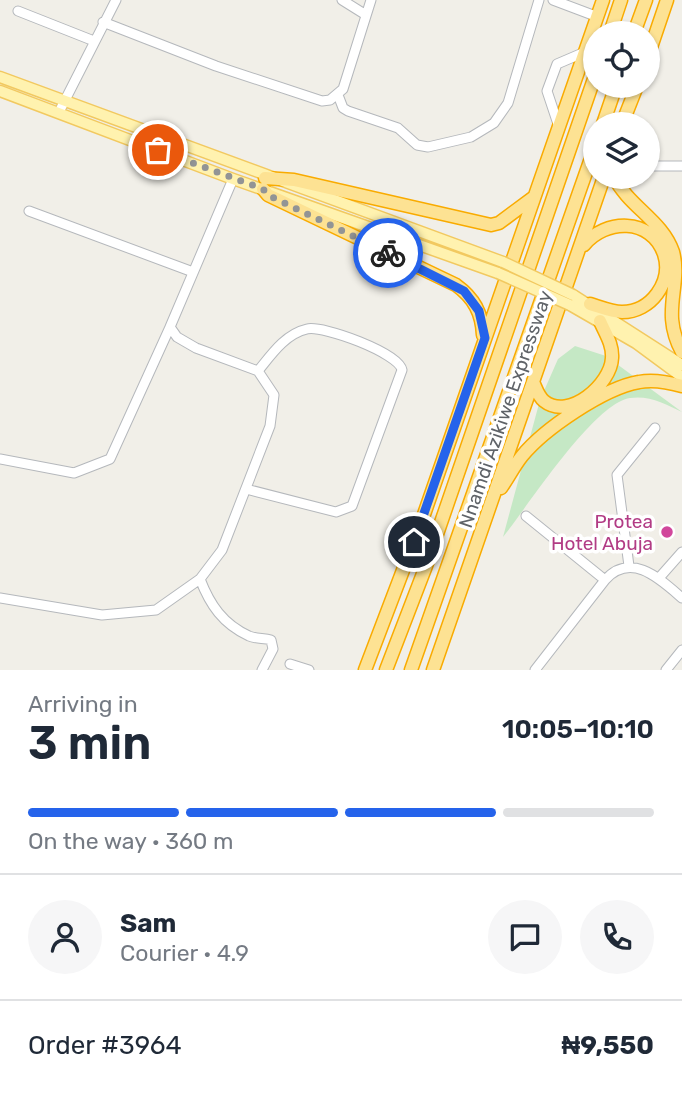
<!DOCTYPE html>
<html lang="en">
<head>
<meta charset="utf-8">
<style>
  :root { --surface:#fff; --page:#f6f6f7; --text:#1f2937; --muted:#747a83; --line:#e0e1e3; --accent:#2563eb }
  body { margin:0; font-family:Rubik,sans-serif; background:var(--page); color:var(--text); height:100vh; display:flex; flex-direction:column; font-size:26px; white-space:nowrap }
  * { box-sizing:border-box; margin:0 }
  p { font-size:23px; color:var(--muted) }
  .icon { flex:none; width:38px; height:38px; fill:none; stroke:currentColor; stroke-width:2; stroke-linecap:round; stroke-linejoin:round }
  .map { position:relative; height:670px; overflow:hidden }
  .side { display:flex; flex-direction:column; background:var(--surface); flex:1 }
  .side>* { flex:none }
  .fabs { position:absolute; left:583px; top:21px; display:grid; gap:14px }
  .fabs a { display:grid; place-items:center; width:77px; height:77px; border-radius:50%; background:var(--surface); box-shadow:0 2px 5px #0004; font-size:35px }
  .pin { position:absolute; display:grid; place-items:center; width:60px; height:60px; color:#fff; margin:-30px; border:4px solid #fff; border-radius:50%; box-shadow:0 2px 7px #0007 }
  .courier { position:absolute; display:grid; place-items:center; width:70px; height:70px; margin:-35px; border:5px solid #2563eb; border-radius:50%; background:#fff; color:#222; box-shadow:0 2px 9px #0007 }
  .summary em { font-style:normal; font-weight:600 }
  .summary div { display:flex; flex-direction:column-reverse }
  .summary { display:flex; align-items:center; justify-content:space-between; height:119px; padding:0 28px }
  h1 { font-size:46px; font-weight:600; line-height:52px }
  .bar { display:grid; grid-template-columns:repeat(4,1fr); gap:10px 7px; align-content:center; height:84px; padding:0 28px }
  .bar i { height:9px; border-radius:5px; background:var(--line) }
  .bar .on { background:var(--accent) }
  .bar p { grid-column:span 4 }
  .line { display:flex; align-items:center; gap:18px; padding:0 28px; border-top:2px solid var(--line) }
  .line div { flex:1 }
  .round { display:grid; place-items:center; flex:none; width:74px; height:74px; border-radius:37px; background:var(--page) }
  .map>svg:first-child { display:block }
  .green { fill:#c5e8c5 }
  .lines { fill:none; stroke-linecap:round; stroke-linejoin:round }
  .minor-casing { stroke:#b5b8bc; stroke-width:11 }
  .major-casing { stroke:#f2c960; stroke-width:13 }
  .highway-casing { stroke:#f9ab00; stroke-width:15 }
  .minor { stroke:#fff; stroke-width:9 }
  .major { stroke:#fff2af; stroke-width:10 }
  .highway { stroke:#fde293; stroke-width:12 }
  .major-bridge-casing { stroke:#f2c960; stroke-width:13; stroke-linecap:butt }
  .major-bridge { stroke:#fff2af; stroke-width:10 }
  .done { stroke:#929495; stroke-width:7; stroke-dasharray:0 12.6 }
  .route { stroke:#2563eb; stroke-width:9 }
  .hotel-dot { fill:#d1479c; stroke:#fff; stroke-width:2.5 }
  .labels { text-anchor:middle; stroke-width:7; stroke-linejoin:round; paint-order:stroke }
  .street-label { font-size:19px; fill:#5f6368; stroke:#fff }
  .hotel-label { font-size:19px; fill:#b23c85; stroke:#fff; text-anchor:end }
</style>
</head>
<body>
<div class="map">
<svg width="682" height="670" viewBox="0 0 682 670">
  <rect width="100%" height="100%" fill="#f1efe8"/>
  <path class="green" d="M575 346 606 356 682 412C666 404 649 395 630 398 594 403 528 506 503 537L540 400 558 359Z"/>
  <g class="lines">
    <defs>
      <path id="minor" d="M342 0 366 15
        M553 0 598 17
        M18 11 94 41
        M103 22 216 66 322 101 330 100 343 89 371 0
        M338 95 343 108 348 111 398 128 417 145 428 147 471 137 494 123 508 103 539 0
        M59 112 116 0
        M559 127 547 91 557 64 585 52
        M651 166H682
        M29 211 193 272
        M0 459 74 473 110 459 170 327
        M246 489 336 512 352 506 402 370C399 353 323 325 307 329 285 334 271 355 258 371
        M526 516 605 580
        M629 566 617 475 655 428
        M659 578 682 552
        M200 579C210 605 223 624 249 636 256 639 264 638 271 640L273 649 262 670
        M0 598 102 615 156 610 200 579 222 550 270 426 274 395 258 371 196 348 177 337 170 327 233 179
        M290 664 309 670
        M535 670 605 580C631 551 660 579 682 598
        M666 670 682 650"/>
      <path id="major" d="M0 77 503 262
        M0 91 233 179 498 273
        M573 295 682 365
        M570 305 636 343 682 377"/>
      <path id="highway" d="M610 33 621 0
        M634 33 646 0
        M648 56 667 0
        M603 124 616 86
        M622 124 637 86
        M614 177C629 207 662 220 673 252 682 286 660 312 682 352
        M265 178 294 180 491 225 499 223 534 197
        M263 189 268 195 456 285C474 298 482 313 483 335
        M584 245C605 219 651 217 664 254 673 282 651 312 622 312 612 312 600 307 590 304
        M533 382C536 388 538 396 544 401 569 421 611 384 612 358 613 344 605 333 600 321
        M501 488C508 478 514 466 522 456 544 429 604 388 639 382 654 379 668 382 682 386
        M365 670 421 523 603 0
        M386 670 426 566 595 76
        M411 670 595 147
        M433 670 604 177"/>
    </defs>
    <use href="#minor" class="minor-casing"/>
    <use href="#major" class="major-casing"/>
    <use href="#highway" class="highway-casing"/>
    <use href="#minor" class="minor"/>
    <use href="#major" class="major"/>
    <use href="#highway" class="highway"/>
    <defs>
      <path id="major-bridge" d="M503 262 573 295
        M498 273 570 305"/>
    </defs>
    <use href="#major-bridge" class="major-bridge-casing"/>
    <use href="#major-bridge" class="major-bridge"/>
  </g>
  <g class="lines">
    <path class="done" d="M158 150 263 189 268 195 388 253"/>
    <path class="route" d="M388 253 464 291 479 311 485 338 414 542"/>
  </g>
  <circle class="hotel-dot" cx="667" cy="532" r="7"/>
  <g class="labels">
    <g class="street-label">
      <text transform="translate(505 409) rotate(-71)" y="7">Nnamdi Azikiwe Expressway</text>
    </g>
    <g class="hotel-label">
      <text x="653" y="528">Protea<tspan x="653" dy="22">Hotel Abuja</tspan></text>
    </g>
  </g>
</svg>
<div class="fabs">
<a><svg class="icon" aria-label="locate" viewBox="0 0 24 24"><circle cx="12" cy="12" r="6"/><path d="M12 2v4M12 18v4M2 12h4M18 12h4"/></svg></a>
<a><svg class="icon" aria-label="layers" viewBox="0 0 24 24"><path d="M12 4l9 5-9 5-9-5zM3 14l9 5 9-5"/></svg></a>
</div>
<div class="pin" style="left:158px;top:150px;background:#ea580c"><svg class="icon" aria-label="bag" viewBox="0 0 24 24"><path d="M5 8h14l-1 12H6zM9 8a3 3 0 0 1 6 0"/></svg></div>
<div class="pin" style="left:414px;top:542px;background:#1f2937"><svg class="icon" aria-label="home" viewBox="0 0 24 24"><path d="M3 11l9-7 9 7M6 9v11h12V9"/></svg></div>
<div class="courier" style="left:388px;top:253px"><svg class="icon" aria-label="bike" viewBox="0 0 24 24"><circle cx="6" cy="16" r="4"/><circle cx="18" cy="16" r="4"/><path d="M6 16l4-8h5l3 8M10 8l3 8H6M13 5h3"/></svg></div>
</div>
<section class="side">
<div class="summary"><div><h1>3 min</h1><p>Arriving in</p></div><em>10:05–10:10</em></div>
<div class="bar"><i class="on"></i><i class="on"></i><i class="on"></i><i></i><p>On the way · 360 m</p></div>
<div class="line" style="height:126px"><a class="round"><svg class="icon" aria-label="person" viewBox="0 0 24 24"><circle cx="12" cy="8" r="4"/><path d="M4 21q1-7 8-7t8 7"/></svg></a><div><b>Sam</b><p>Courier · 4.9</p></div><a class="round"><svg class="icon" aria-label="chat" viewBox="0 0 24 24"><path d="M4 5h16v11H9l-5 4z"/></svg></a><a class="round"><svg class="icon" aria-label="phone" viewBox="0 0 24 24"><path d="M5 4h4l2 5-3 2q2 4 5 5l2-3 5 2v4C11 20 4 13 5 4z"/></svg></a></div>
<div class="line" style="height:91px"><div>Order #3964</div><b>₦9,550</b></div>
</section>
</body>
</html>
